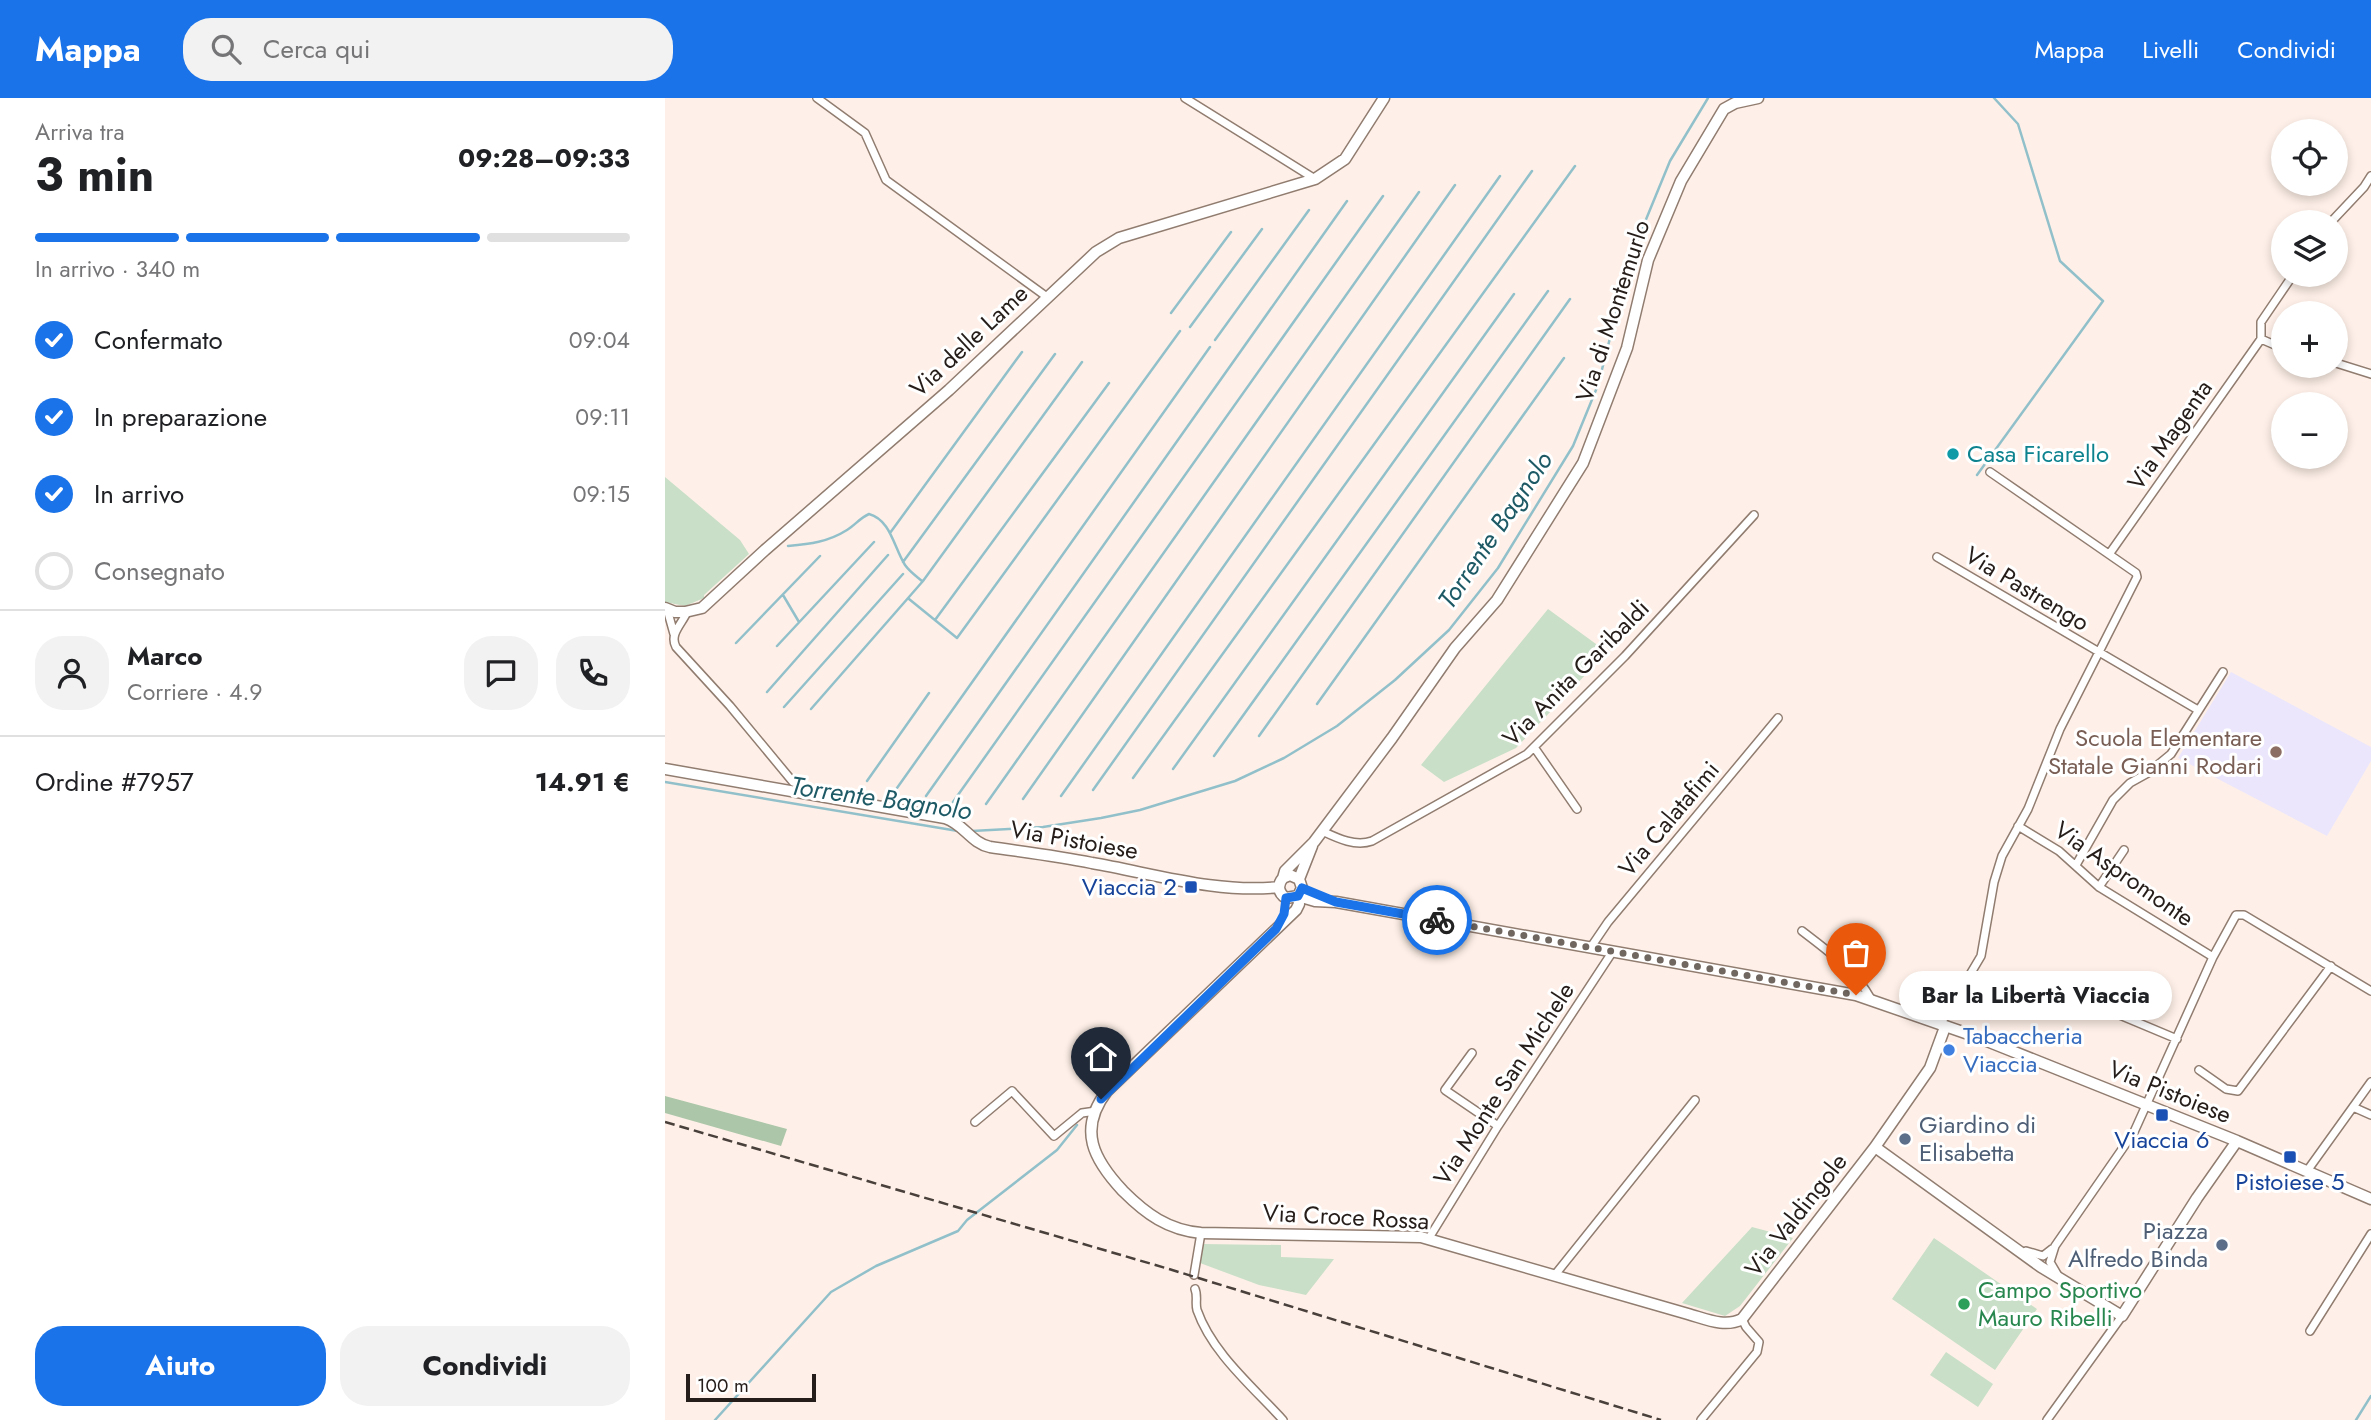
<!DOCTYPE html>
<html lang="it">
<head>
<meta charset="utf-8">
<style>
  :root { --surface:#fff; --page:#f2f2f2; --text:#202124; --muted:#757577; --line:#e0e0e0; --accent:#1a73e8 }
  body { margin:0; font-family:Jost,sans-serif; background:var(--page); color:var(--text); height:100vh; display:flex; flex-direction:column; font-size:26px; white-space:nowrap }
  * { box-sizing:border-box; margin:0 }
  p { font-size:23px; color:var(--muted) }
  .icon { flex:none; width:38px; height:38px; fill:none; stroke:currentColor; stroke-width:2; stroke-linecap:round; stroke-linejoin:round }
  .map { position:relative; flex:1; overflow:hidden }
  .drawer { display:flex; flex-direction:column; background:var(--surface); width:665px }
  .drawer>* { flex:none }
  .tools { position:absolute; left:1606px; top:21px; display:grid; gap:14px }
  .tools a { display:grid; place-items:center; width:77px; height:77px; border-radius:50%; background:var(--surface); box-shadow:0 4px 10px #0003; font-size:35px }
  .scale { position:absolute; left:21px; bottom:18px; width:130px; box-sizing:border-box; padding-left:7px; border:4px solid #251d19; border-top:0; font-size:19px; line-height:24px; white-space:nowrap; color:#251d19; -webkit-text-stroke:5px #fff; paint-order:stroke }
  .pin { position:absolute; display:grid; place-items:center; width:60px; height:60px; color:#fff; margin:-72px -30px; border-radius:50% 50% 50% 0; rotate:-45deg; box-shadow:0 0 7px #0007 }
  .pin .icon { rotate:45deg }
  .courier { position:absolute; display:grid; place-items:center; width:70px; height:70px; margin:-35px; border:5px solid #1a73e8; border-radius:50%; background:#fff; color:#222; box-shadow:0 2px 9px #0007 }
  .bubble { position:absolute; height:49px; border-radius:24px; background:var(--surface); box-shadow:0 4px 10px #0003; font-size:23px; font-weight:700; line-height:49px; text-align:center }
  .summary em { font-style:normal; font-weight:700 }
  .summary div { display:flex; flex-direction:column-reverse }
  .summary { display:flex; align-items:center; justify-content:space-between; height:119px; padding:0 35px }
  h1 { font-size:46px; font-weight:700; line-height:52px }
  .bar { display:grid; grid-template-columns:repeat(4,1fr); gap:10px 7px; align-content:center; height:84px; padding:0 35px }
  .bar i { height:9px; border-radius:5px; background:var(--line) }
  .bar .active { background:var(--accent) }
  .bar p { grid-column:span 4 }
  .line { display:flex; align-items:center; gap:18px; padding:0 35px; border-top:2px solid var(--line) }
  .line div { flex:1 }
  .round { display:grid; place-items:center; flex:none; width:74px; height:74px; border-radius:28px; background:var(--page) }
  ol { padding:0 35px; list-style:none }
  li { display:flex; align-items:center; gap:21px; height:77px }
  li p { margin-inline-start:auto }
  li .icon { padding:7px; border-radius:50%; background:var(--accent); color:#fff; stroke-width:4 }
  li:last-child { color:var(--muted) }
  li i { width:38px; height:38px; border:4px solid var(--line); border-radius:50% }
  .button { display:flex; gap:14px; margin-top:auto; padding:14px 35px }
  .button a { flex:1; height:80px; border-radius:28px; background:var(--accent); color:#fff; font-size:28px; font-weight:700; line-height:80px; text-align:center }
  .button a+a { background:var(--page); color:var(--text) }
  header { display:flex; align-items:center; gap:42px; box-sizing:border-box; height:98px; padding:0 35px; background:var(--accent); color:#fff }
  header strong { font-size:33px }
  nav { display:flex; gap:38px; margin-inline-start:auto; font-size:24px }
  .search { width:490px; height:63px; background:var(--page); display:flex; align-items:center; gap:18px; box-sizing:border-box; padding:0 24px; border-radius:28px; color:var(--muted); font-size:26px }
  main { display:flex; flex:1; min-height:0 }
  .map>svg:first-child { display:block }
  .education { fill:#ebe6fc }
  .green { fill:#c9dfc7 }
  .forest { fill:#acc6a9 }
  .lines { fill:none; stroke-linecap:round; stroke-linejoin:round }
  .stream { stroke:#92c0ca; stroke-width:2.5 }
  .street-casing { stroke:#917c70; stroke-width:10 }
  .secondary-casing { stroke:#917c70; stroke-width:13 }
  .street { stroke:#fff; stroke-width:7 }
  .secondary { stroke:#fff; stroke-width:10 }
  .rail { stroke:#49403b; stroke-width:2.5; stroke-dasharray:10 5; stroke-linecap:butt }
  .done { stroke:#716761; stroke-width:7; stroke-dasharray:0 12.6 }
  .route { stroke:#1a73e8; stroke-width:9 }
  .culture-dot { fill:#0f9aa8; stroke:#fff; stroke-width:2.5 }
  .education-dot { fill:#8d6e63; stroke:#fff; stroke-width:2.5 }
  .transit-dot { fill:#1a4fb4; stroke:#fff; stroke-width:2.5 }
  .shop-dot { fill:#3f7fe0; stroke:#fff; stroke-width:2.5 }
  .service-dot { fill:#5c6f8a; stroke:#fff; stroke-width:2.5 }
  .leisure-dot { fill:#2e9e5b; stroke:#fff; stroke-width:2.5 }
  .labels { text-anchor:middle; stroke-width:6; stroke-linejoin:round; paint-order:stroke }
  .street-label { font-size:24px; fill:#251d19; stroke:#fff }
  .culture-label { font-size:24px; fill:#0d838f; stroke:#fff; text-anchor:start }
  .education-label { font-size:24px; fill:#785e54; stroke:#fff; text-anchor:end }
  .transit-label { font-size:24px; fill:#164399; stroke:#fff }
  .shop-label { font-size:24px; fill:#366cbe; stroke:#fff; text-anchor:start }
  .service-label { font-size:24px; fill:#4e5e75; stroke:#fff; text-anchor:start }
  .leisure-label { font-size:24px; fill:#27864d; stroke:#fff; text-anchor:start }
  .water-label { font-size:26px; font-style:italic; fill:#1d5a66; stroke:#fff }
</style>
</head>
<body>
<header>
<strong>Mappa</strong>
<div class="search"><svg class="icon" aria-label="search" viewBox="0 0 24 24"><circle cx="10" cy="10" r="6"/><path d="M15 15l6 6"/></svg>Cerca qui</div>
<nav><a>Mappa</a><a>Livelli</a><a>Condividi</a></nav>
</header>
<main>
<section class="drawer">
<div class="summary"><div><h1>3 min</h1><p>Arriva tra</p></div><em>09:28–09:33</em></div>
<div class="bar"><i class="active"></i><i class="active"></i><i class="active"></i><i></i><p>In arrivo · 340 m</p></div>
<ol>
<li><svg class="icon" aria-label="check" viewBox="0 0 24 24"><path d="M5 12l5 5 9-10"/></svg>Confermato<p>09:04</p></li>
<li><svg class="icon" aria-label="check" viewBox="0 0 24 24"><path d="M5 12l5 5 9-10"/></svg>In preparazione<p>09:11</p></li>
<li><svg class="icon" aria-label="check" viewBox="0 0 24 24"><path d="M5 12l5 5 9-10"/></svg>In arrivo<p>09:15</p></li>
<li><i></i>Consegnato</li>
</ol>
<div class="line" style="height:126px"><a class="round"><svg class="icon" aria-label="person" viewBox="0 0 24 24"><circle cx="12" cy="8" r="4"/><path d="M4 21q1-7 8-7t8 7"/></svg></a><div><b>Marco</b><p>Corriere · 4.9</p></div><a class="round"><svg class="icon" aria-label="chat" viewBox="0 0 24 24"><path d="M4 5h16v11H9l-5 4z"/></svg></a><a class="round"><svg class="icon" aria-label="phone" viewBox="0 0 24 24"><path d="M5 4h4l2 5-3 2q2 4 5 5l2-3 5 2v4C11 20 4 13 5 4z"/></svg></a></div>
<div class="line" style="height:91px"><div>Ordine #7957</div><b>14.91 €</b></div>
<div class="button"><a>Aiuto</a><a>Condividi</a></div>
</section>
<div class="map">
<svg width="1706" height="1322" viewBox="0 0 1706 1322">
  <rect width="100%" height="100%" fill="#fef0e8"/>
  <path class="education" d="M1566 574 1706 649V663L1662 738 1513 660Z"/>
  <path class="green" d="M0 379 75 442 84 456 39 497V500L20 508 0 504Z
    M883 511 942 554 851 650 779 684 756 667Z
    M1087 1129 1128 1140 1075 1208 1060 1218 1017 1205Z
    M1269 1140 1372 1211 1330 1272 1227 1201Z
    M537 1146 616 1147V1159L669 1161 641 1197 594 1187 535 1165Z
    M1281 1254 1328 1286 1313 1309 1265 1277Z"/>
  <path class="forest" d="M0 998 122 1031 116 1048 0 1015Z"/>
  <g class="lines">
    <path class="stream" d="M506 215 566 134
      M525 229 597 131
      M550 242 644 112
      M1312 377 1438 203 1395 163 1353 26 1329 0
      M225 435 357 254
      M123 448C145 446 163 444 182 432 190 427 195 420 204 416 226 422 229 450 240 467 245 474 251 478 257 483
      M238 464 390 256
      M118 497 134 524
      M244 501 292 540 515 233
      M270 522 444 285
      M71 545 155 458
      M112 548 209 444
      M102 594 223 457
      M652 606 899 260
      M119 609 238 476
      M146 611 258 483 417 264
      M594 638 905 201
      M549 658 883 193
      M508 671 849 196
      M468 680 910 68
      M202 683 264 595
      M0 684 293 733
      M232 690 545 249
      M428 692 867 73
      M261 698 682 103
      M396 698 835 78
      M358 701 790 87
      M288 704 718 98
      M321 706 754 94
      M307 733 378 729 436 720 475 712 570 683 619 660 672 628 730 582 784 532 833 470 908 348 933 287 966 158 1005 63 1043 0
      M50 1322 166 1194 211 1168 293 1133 302 1122 392 1052 412 1027
      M1691 1322 1706 1298"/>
    <defs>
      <path id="street" d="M152 0 200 35 221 82 382 199
        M520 0 650 81
        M1666 124 1699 89 1706 78
        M1596 241V224L1628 177
        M1596 241 1619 251
        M1671 265 1706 276
        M1445 455 1596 241
        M1272 459 1533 612
        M2 511 9 536
        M22 514C17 526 4 536 11 549L65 608 128 684
        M869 649 912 711
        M1353 728 1394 753 1434 789 1548 859
        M657 733C672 740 690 749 707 743L862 656 960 558 1089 417
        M1411 767 1448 702 1465 685 1483 675 1506 656 1558 574
        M1434 789 1459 752
        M1137 833C1163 853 1190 872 1206 901
        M926 849 943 824 1113 620
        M1364 879 1512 941
        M1275 927 1316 858 1329 784 1337 758 1363 711 1395 631 1472 479 1471 475 1325 374
        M807 955 780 992 833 1028
        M1534 972 1561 991 1573 993 1666 868
        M1688 1009 1706 1017
        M310 1024 347 993 389 1038 417 1015 431 1013
        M1642 1073 1706 984
        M764 1140 833 1028 948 853
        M1361 1153 1378 1158 1387 1151
        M1392 1176 1385 1164 1390 1148 1469 1034 1548 859 1571 817H1579L1706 893
        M529 1177 536 1135
        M889 1178 1030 1002
        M530 1191C533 1198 530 1205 532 1212 547 1255 588 1289 618 1322
        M1645 1233 1706 1136
        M1036 1322 1092 1254 1094 1244 1081 1229 1077 1221
        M1382 1322 1457 1218"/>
      <path id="secondary" d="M0 510 10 514H20L37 510 100 452 284 292 431 154 454 140 650 81 680 61 719 0
        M0 671 280 720C299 726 306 745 325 749 359 754 393 758 427 765 486 775 553 796 614 789
        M618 780 620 773 649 744 727 640 790 550 832 502 918 365 962 250 983 162 1016 83 1059 11 1070 5 1093 0
        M634 781 647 748
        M633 798 634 806 631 812 442 993C412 1032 429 1062 458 1093 481 1116 503 1132 536 1135L756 1139 1023 1216C1041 1221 1060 1230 1077 1221L1210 1049 1265 970 1280 929
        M633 798 637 790 634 781 625 777 618 780C612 787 613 795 621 800L633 798 650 803 671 804 1191 897 1312 939 1572 1043 1706 1101
        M1210 1049 1376 1169 1457 1218 1532 1100 1572 1043"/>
    </defs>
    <use href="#street" class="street-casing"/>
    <use href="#secondary" class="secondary-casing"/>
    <use href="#street" class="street"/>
    <use href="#secondary" class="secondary"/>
    <path class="rail" d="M0 1024 504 1171 996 1322"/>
  </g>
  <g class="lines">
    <path class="done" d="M772 822 1191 897"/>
    <path class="route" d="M436 1001 611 831 619 816 621 800 633 798 637 790 671 804 772 822"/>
  </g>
  <circle class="culture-dot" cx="1288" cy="356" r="7"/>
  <circle class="education-dot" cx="1611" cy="654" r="7"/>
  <g class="transit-dot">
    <rect x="519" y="782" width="14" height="14" rx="3.5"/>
    <rect x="1490" y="1010" width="14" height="14" rx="3.5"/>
    <rect x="1618" y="1052" width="14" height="14" rx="3.5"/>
  </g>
  <circle class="shop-dot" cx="1284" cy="952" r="7"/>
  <g class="service-dot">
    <circle cx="1240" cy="1041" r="7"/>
    <circle cx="1557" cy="1147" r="7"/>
  </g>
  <circle class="leisure-dot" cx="1299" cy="1206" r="7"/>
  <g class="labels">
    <g class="street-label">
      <text transform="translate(948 213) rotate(-72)" y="8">Via di Montemurlo</text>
      <text transform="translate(304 243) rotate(-43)" y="8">Via delle Lame</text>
      <text transform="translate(1505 337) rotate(-55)" y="8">Via Magenta</text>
      <text transform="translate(1362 491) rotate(31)" y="8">Via Pastrengo</text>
      <text transform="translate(911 575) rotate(-45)" y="8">Via Anita Garibaldi</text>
      <text transform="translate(1004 721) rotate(-50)" y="8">Via Calatafimi</text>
      <text transform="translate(409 742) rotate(10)" y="8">Via Pistoiese</text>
      <text transform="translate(1459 776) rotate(35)" y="8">Via Aspromonte</text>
      <text transform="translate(839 986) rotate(-57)" y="8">Via Monte San Michele</text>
      <text transform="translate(1505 994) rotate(22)" y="8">Via Pistoiese</text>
      <text transform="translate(1131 1117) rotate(-52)" y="8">Via Valdingole</text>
      <text transform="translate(681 1119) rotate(3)" y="8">Via Croce Rossa</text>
    </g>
    <g class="culture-label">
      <text x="1302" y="364">Casa Ficarello</text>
    </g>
    <g class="education-label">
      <text x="1597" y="648">Scuola Elementare<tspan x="1597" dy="28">Statale Gianni Rodari</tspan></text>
    </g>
    <g class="transit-label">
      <text x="512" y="797" text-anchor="end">Viaccia 2</text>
      <text x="1497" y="1050">Viaccia 6</text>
      <text x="1625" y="1092">Pistoiese 5</text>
    </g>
    <g class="shop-label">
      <text x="1298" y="946">Tabaccheria<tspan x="1298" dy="28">Viaccia</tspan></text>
    </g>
    <g class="service-label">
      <text x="1254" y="1035">Giardino di<tspan x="1254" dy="28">Elisabetta</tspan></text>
      <text x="1543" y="1141" text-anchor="end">Piazza<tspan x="1543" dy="28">Alfredo Binda</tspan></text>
    </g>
    <g class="leisure-label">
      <text x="1313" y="1200">Campo Sportivo<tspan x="1313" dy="28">Mauro Ribelli</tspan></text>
    </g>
    <g class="water-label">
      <text transform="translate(830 432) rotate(-56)" y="9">Torrente Bagnolo</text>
      <text transform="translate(216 700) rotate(8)" y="9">Torrente Bagnolo</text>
    </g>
  </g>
</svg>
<div class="tools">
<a><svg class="icon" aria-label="locate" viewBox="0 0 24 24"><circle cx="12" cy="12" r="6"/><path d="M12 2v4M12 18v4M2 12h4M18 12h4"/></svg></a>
<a><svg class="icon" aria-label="layers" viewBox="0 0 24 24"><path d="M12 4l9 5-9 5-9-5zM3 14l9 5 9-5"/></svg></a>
<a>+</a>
<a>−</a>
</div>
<div class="scale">100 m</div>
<div class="pin" style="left:1191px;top:897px;background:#ea580c"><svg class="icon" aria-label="bag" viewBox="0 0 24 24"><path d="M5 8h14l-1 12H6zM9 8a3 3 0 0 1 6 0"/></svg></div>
<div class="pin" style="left:436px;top:1001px;background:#1f2937"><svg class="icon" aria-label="home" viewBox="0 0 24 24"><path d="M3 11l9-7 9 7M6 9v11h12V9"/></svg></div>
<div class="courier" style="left:772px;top:822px"><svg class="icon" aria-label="bike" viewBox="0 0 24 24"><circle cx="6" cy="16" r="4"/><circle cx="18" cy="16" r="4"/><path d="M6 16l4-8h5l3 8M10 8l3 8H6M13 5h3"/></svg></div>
<div class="bubble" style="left:1234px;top:873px;width:273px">Bar la Libertà Viaccia</div>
</div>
</main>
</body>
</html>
